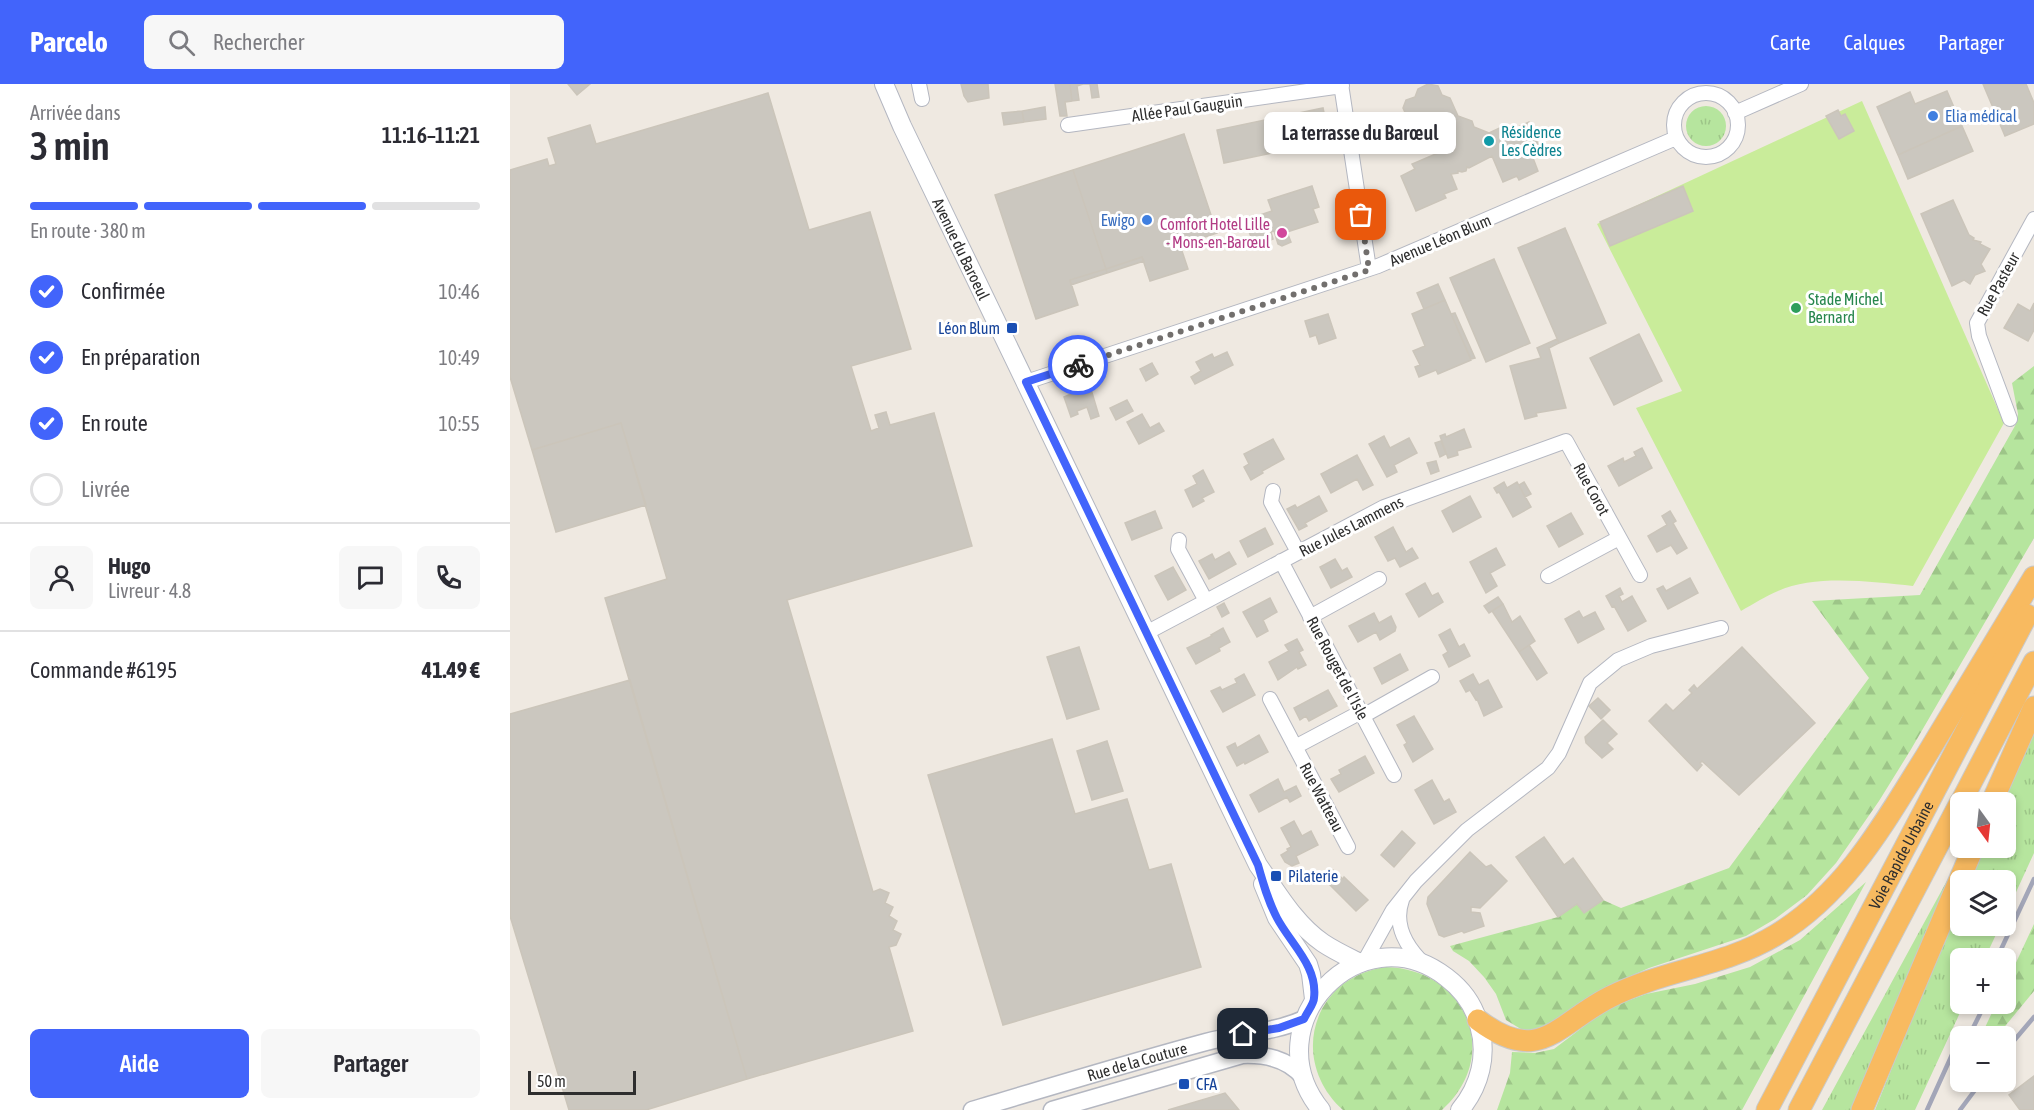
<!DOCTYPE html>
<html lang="fr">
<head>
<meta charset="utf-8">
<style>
  :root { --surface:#fff; --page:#f7f7f7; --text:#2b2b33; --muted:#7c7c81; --line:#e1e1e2; --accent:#4264fb }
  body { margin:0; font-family:"Asap Condensed",sans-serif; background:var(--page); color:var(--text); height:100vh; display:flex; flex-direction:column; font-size:22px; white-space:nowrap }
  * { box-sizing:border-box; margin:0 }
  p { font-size:20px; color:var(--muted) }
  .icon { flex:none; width:33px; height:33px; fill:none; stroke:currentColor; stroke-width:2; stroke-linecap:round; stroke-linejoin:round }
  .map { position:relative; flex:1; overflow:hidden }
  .sheet { display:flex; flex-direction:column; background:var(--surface); width:510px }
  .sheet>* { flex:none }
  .needle { width:39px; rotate:165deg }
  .fabs { position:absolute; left:1440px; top:708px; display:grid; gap:12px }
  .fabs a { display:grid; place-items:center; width:66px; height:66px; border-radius:9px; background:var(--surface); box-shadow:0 3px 9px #0003; font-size:30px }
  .scale { position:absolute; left:18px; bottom:15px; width:108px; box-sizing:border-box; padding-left:6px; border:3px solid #2e2e2e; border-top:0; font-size:16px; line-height:21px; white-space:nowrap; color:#2e2e2e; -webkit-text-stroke:4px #fff; paint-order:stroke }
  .pin { position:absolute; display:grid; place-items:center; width:51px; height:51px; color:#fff; margin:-26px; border-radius:12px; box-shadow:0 3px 9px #0006 }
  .courier { position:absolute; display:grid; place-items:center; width:60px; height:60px; margin:-30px; border:4px solid #4264fb; border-radius:50%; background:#fff; color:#222; box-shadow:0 2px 8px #0007 }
  .bubble { position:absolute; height:42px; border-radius:9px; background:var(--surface); box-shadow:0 3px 9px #0003; font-size:20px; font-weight:600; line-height:42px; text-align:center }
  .overview em { font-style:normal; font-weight:600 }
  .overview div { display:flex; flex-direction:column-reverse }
  .overview { display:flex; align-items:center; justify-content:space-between; height:102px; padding:0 30px }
  h1 { font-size:39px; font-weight:600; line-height:45px }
  .bar { display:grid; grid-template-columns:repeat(4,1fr); gap:9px 6px; align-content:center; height:72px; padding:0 30px }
  .bar i { height:8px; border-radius:4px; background:var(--line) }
  .bar .active { background:var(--accent) }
  .bar p { grid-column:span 4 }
  .line { display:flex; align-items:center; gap:15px; padding:0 30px; border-top:2px solid var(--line) }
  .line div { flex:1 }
  .round { display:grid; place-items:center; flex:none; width:63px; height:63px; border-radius:9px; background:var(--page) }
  ol { padding:0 30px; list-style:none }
  li { display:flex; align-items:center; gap:18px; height:66px }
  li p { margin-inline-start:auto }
  li .icon { padding:6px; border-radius:50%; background:var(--accent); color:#fff; stroke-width:4 }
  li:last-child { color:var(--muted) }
  li i { width:33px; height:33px; border:3px solid var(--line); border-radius:50% }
  .primary-button { display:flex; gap:12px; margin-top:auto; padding:12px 30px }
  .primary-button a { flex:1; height:69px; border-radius:9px; background:var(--accent); color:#fff; font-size:24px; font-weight:600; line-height:69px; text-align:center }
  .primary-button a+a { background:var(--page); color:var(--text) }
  header { display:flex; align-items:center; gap:36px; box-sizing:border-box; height:84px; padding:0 30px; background:var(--accent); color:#fff }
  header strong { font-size:28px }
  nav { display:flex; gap:33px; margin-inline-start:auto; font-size:21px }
  .search { width:420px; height:54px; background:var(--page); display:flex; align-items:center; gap:15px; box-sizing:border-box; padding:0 21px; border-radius:9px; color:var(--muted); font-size:22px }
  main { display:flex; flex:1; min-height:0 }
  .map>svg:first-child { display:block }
  .grass { fill:url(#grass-tufts) }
  .forest { fill:url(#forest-firs) }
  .pitch { fill:#c9ec9a }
  .building { fill:#cbc7bf; stroke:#cbc5ba; stroke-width:1.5 }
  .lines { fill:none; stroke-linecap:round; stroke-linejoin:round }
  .minor-casing { stroke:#b4b7c1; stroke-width:16 }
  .tertiary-casing { stroke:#b4b7c1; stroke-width:19 }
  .secondary-casing { stroke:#b4b7c1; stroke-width:20 }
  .trunk-casing { stroke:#c9c9c9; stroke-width:23 }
  .minor { stroke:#fff; stroke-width:14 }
  .tertiary { stroke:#fff; stroke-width:16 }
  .secondary { stroke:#fff; stroke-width:18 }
  .trunk { stroke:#f8ba60; stroke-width:21 }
  .rail { stroke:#a3a6b8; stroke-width:4.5 }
  .done { stroke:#726f6d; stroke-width:6; stroke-dasharray:0 10.8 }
  .route { stroke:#4264fb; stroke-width:8 }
  .shop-dot { fill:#3f7fe0; stroke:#fff; stroke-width:2 }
  .culture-dot { fill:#0f9aa8; stroke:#fff; stroke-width:2 }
  .hotel-dot { fill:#d1479c; stroke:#fff; stroke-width:2 }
  .leisure-dot { fill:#2e9e5b; stroke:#fff; stroke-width:2 }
  .transit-dot { fill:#1a4fb4; stroke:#fff; stroke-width:2 }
  .labels { text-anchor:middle; stroke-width:6; stroke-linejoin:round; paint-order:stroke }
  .street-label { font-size:16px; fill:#2e2e2e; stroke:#fff }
  .shop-label { font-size:16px; fill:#366cbe; stroke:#fff; text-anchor:start }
  .culture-label { font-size:16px; fill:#0d838f; stroke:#fff; text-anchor:start }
  .hotel-label { font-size:16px; fill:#b23c85; stroke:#fff; text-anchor:end }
  .leisure-label { font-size:16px; fill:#27864d; stroke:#fff; text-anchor:start }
  .transit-label { font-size:16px; fill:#164399; stroke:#fff; text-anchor:start }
</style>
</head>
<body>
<header>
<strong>Parcelo</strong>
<div class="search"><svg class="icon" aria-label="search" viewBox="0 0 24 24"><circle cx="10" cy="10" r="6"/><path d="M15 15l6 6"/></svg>Rechercher</div>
<nav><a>Carte</a><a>Calques</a><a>Partager</a></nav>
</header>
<main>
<section class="sheet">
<div class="overview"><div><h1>3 min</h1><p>Arrivée dans</p></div><em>11:16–11:21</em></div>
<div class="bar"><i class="active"></i><i class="active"></i><i class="active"></i><i></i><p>En route · 380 m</p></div>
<ol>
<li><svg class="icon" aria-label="check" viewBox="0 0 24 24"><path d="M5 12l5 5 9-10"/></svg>Confirmée<p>10:46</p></li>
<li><svg class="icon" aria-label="check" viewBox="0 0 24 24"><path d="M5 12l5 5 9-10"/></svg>En préparation<p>10:49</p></li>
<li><svg class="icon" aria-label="check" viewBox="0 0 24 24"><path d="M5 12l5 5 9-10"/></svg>En route<p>10:55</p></li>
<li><i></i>Livrée</li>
</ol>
<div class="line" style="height:108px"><a class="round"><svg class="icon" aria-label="person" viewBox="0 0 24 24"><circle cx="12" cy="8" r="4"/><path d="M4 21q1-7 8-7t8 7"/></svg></a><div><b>Hugo</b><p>Livreur · 4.8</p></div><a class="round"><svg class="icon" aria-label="chat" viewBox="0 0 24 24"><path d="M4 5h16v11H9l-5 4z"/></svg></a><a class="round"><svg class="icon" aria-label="phone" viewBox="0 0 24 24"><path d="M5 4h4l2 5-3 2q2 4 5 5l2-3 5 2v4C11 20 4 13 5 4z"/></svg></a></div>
<div class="line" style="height:78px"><div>Commande #6195</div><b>41.49 €</b></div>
<div class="primary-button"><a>Aide</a><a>Partager</a></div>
</section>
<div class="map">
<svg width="1524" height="1026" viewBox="0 0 1524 1026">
  <defs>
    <pattern id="grass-tufts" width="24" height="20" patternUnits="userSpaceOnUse" patternTransform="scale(1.5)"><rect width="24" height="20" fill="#b6e59e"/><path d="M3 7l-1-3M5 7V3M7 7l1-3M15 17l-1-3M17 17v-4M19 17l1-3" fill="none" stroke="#9dc588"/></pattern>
    <pattern id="forest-firs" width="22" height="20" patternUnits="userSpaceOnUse" patternTransform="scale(1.5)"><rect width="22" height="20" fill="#b6e59e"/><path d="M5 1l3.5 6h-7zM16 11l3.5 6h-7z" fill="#9dc588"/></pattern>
  </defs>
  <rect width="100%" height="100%" fill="#efe9e1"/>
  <path class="grass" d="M1176 42a20 20 0 1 1 40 0a20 20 0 1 1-40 0Z
    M1524 649V769L1496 830V796H1458L1472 764H1496V718H1492Z
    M1445 782 1343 1026H1312Z
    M1450 815V842H1490L1475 874H1450V920H1454L1405 1026H1365Z"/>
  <path class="forest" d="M1524 282V454L1400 667 1369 717 1326 779 1297 811 1265 835 1236 852 1139 884 1105 899 1076 916 1033 947H1014L996 936 986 910 974 893 959 877 943 867 940 862 1048 833 1067 820 1074 829 1093 816 1111 824 1219 784 1359 594 1302 517 1410 511 1506 340 1508 330 1502 299Z
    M1356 798 1232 1026H987L1000 989 1002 968 1025 969 1044 965 1098 924 1136 910 1185 900 1240 883 1290 856Z
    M1524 840V907L1487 952H1471L1486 920H1496V900Z
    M876 883C956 885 993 971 932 1026H833C778 976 802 893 876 883Z"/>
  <path class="pitch" d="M1352 17 1494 339 1403 502C1364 498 1305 490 1268 507 1256 512 1243 520 1231 527L1126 324 1172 307 1087 140Z"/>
  <path class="building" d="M58 0H80L67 11Z
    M451 0H478L479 14 458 18 454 12Z
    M545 0H560L562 17 555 18 557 32H550Z
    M560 0H573L567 2 569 16 562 17Z
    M573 0H587L589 13 582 14 580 0Z
    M918 0 928 2 932 11 940 14 948 32 962 37 964 43 979 49 996 41 1004 45 1019 38 1032 70 1023 74 1028 87 1009 96 1007 92 993 98 982 72 959 84 957 83 956 87 952 88 948 87V89L941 90 947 105 934 110 936 114 906 127 891 92 905 85 902 80 935 66 925 42 919 45 915 36 901 42 893 24 896 16 905 13 908 5Z
    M1473 0H1516L1524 19V40L1495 52Z
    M1437 7 1452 42 1388 71 1367 23 1400 8 1405 20Z
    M258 9 299 146 360 128 401 265 341 282 361 347 369 344 365 331 376 328 380 341 424 329 462 462 277 516 363 808 370 805 379 809 375 819 383 823 379 832 387 837 383 846 391 850 386 861 379 863 403 947 237 995 95 514 157 495 111 339 22 366 0 293V86L37 75 39 82 46 80 38 54 80 41 86 60Z
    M535 23 536 35 514 38 512 27Z
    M813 24 820 57 714 79 707 46Z
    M1328 26 1331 32 1335 30 1344 47 1329 55 1316 32Z
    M512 27 514 38 494 41 492 29Z
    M1452 42 1463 67 1398 95 1388 71Z
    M674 50 707 149 670 161 678 185 640 197 632 173 596 185 563 86Z
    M563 86 596 185 560 196 568 221 526 235 485 111Z
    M802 102 809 123 803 125 808 138 777 148 781 158 772 162 768 160 764 147 761 148 763 155 744 162 735 136 762 127 758 116Z
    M1173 102 1183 127 1100 162 1090 138Z
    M1443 116 1459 151 1464 154 1463 156 1471 158 1470 160 1480 165 1471 180 1475 187 1465 191 1460 200 1454 196 1442 202 1411 130Z
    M1055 144 1096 239 1049 259 1008 164Z
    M632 173 634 177 597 189 596 185Z
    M984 175 1020 259 976 278 940 194Z
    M596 185 597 189 561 201 560 196Z
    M928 200 935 216 914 225 907 209Z
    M935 216 961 276 928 290 926 286 909 293 905 283 910 281 903 267 915 262 902 230Z
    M1524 219V246L1518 257 1494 244 1508 220 1520 227Z
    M945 229 965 274 961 275 941 230Z
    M818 230 826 254 809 260 806 251 800 253 795 237Z
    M1129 250 1152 297 1104 321 1080 274Z
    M1047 255 1049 259 1039 264 1056 324 1026 329 1027 332 1015 335 1000 282 1031 274 1027 264Z
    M717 268 723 281 685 300 681 293 691 287 686 278 702 270 704 274Z
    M642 279 648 290 636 297 630 285Z
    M580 302 589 332 581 335 577 323 567 327 568 330 561 333 554 313Z
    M617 316 623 327 606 336 600 324Z
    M632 330 640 344 649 339 654 347 629 360 617 338Z
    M111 339 136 421 46 448 22 366Z
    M954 345 961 363 947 367 948 371 938 374 930 352 935 350 936 353Z
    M874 352 880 364 899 354 907 369 884 381 887 388 877 393 859 360Z
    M763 355 774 375 752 387 753 389 741 396 734 383 739 380 734 370Z
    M931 357 936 370 930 373 925 359Z
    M1132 364 1142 384 1109 402 1098 382 1113 374 1114 378 1126 372 1124 368Z
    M847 371 863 401 853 406 847 395 821 409 811 390Z
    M926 377 929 387 921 390 917 379Z
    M693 386 704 408 692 414 694 417 683 423 675 406 687 400 683 392Z
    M994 398 997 404 1007 398 1021 423 1003 433 989 408 987 409 984 404Z
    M1014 398 1021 410 1015 413 1009 401Z
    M809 412 817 427 795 439 797 442 789 446 777 425 785 421 787 424Z
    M960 412 971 433 943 448 932 427Z
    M645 427 652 444 622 456 615 439Z
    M1160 427 1166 437 1163 439 1177 464 1167 470 1161 461 1147 468 1138 452 1157 441 1152 432Z
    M1061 429 1073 450 1049 463 1037 442Z
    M883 443 896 468 902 464 908 474 890 483 885 474 878 477 865 453Z
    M755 444 763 460 738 473 730 457Z
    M986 464 995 481 980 489 987 502 976 509 960 478Z
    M719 468 726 480 699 495 689 477 702 470 705 476Z
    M825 475 832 487 837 484 842 493 821 504 810 483Z
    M663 483 676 506 658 516 645 492Z
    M1180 494 1188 509 1158 525 1147 505 1153 502 1156 507Z
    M915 499 922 512 928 509 933 518 909 533 896 510Z
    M1110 504 1113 510 1109 512 1112 518 1122 512 1136 537 1118 547 1104 522 1102 523 1096 512Z
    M988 513 993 520 979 529 974 522Z
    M760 514 767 528 753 536 758 547 747 553 733 528Z
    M714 519 719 529 712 533 707 523Z
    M993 520 1002 538 1010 532 1025 557 1009 568 982 527Z
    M1069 527 1073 534 1085 528 1094 545 1068 559 1055 535Z
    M864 529 869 539 881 532 886 543 885 547 870 556 866 548 848 558 839 542Z
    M713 544 720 558 709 564 710 567 686 580 677 564 702 552 701 551Z
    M940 545 949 563 954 560 960 572 939 583 933 571 938 568 929 551Z
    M787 555 793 566 789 568 796 581 788 585 787 583 768 596 759 578 779 567 775 561Z
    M1019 561 1037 589 1027 596 1009 568Z
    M569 563 589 625 557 635 537 573Z
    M1232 563 1305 639 1229 711 1192 677 1190 679 1192 681 1187 687 1139 637 1156 620 1163 627 1182 609 1179 606 1184 601 1187 605Z
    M890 570 898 586 872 600 864 584Z
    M734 590 745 611 713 628 701 607 710 603 712 606 727 599 725 595Z
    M963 590 969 601 978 596 992 623 974 632 967 615 966 616 960 606 956 608 950 597Z
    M120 596 237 995 136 1026H59L0 832V630Z
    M818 606 827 622 799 637 796 632 790 636 784 624Z
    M1088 614 1100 626 1091 635 1079 622Z
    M904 632 923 665 903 678 894 661 897 659 887 641Z
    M1093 636 1107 650 1097 659 1103 665 1092 674 1076 659 1075 653Z
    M749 651 758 668 735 680 734 678 727 682 717 663 725 659 727 664Z
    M542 655 565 730 617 715 639 786 661 780 691 883 493 941 418 691Z
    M597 657 613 707 582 716 567 667Z
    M855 672 864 689 829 708 821 695 831 690 829 686Z
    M768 695 774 708 786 702 791 712 780 718 777 713 749 728 740 711Z
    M922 696 934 718 939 715 946 728 924 740 905 706Z
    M784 737 792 752 801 747 808 761 786 772 789 779 782 782 775 778 771 771 778 767 777 765 781 763 771 744Z
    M892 747 905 759 884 783 871 771Z
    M1034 753 1054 781 1063 774 1093 816 1074 829 1067 820 1048 833 1006 773Z
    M960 768 976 783 981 781 997 797 970 824 961 823V828L970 829 974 842 954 849 952 847 934 853 929 851 917 820 918 813Z
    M823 786 833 795 834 793 858 816 846 827 814 795Z
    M1524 992V1026H1510L1499 1011Z
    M715 1009 729 1026H658Z"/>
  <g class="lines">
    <defs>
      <path id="minor" d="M409 0 412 15
        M831 0 859 185
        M1164 41a32 32 0 1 1 64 0a32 32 0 1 1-64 0Z
        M1225 29 1291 0
        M558 41 832 2
        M516 298 868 182 1166 54
        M1500 335 1469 252 1467 239 1524 135
        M763 407 761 418 788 468
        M669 456 668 465 696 517
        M771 477 884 691
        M1038 492 1109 454
        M800 533 869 495
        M636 549 874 423 1056 357 1130 491
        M760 615 838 763
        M853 632 922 593
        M785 663 851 628
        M892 816C883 841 897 864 915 881
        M854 878 883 826 906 797 957 746 1038 684 1049 669 1080 599 1108 576 1141 562 1211 544"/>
      <g id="tertiary">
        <path id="s1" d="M462 1026C540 1003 618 979 696 958 729 949 763 949 794 935"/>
        <path d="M542 1026 732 971C754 970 778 975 793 993"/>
      </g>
      <g id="secondary">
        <path id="s2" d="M374 0 392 42 748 781C767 808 785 840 813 859 825 867 838 873 850 879"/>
        <path d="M753 800 767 834 798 880 801 890 804 915"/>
        <path d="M811 1026C742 941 850 827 936 893 952 905 964 921 969 941 978 971 970 1002 950 1026"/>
      </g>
      <g id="trunk">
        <path d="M1451 718 1524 578"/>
        <path d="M1482 718 1524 623"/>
        <path d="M968 936C1030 983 1048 939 1100 913 1153 886 1215 882 1266 851 1336 809 1374 739 1416 672 1452 613 1488 553 1524 493"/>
        <path id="s3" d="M1257 1026 1517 531"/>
        <path d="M1289 1026 1450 719"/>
        <path d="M1352 1026 1463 764"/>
      </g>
    </defs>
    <use href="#minor" class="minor-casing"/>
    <use href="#tertiary" class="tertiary-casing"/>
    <use href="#secondary" class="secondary-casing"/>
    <use href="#trunk" class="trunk-casing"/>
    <use href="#minor" class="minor"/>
    <use href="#tertiary" class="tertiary"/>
    <use href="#secondary" class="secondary"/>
    <use href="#trunk" class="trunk"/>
    <path class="rail" d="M1487 874 1524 795
      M1459 952 1475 920
      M1496 966 1524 933
      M1417 1026 1450 953
      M1450 1026 1471 998"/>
  </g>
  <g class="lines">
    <path class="done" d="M568 281 859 186 851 131"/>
    <path class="route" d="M568 281 516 298 748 781C753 799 758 817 767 834 780 859 808 882 804 914 804 920 797 928 794 935L769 944 733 950"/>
  </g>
  <g class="shop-dot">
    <circle cx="1423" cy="32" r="6"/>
    <circle cx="637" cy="136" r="6"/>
  </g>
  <circle class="culture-dot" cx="979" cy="57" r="6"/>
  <circle class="hotel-dot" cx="772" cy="149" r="6"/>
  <circle class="leisure-dot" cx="1286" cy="224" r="6"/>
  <g class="transit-dot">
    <rect x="496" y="238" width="12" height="12" rx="3"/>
    <rect x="760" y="786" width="12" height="12" rx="3"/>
    <rect x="668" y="994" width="12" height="12" rx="3"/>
  </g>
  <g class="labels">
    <g class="street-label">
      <text transform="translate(677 24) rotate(-8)" y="6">Allée Paul Gauguin</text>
      <text transform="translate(930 156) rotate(-23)" y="6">Avenue Léon Blum</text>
      <text dy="6" stroke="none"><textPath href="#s2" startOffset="182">Avenue du Baroeul</textPath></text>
      <text transform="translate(1488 200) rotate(-61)" y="6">Rue Pasteur</text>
      <text transform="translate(1082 405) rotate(61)" y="6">Rue Corot</text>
      <text transform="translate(841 442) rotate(-27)" y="6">Rue Jules Lammens</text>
      <text transform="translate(828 584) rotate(62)" y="6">Rue Rouget de l'Isle</text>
      <text transform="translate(812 713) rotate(62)" y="6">Rue Watteau</text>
      <text dy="6" stroke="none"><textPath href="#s3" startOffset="288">Voie Rapide Urbaine</textPath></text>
      <text dy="6" stroke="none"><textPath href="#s1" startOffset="172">Rue de la Couture</textPath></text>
    </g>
    <g class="shop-label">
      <text x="1435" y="38">Elia médical</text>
      <text x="625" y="142" text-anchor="end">Ewigo</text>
    </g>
    <g class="culture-label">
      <text x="991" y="54">Résidence<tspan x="991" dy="18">Les Cèdres</tspan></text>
    </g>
    <g class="hotel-label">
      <text x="760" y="146">Comfort Hotel Lille<tspan x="760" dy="18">- Mons-en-Barœul</tspan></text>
    </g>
    <g class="leisure-label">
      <text x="1298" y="221">Stade Michel<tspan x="1298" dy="18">Bernard</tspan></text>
    </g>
    <g class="transit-label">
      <text x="490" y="250" text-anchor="end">Léon Blum</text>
      <text x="778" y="798">Pilaterie</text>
      <text x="686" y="1006">CFA</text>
    </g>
  </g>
</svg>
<div class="fabs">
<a><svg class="needle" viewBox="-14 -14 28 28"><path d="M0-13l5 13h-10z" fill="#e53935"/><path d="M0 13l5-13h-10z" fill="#7c7c81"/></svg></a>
<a><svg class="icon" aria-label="layers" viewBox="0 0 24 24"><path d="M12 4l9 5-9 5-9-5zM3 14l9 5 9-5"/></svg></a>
<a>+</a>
<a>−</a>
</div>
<div class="scale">50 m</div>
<div class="pin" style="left:851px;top:131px;background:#ea580c"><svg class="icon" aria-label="bag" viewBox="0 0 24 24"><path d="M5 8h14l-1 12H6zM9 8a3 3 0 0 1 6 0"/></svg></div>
<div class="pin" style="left:733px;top:950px;background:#1f2937"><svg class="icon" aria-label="home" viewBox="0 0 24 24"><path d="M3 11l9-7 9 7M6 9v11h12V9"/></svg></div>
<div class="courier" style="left:568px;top:281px"><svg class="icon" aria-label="bike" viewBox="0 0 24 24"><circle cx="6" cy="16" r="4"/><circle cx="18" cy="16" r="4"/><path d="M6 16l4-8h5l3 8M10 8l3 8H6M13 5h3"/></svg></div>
<div class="bubble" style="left:754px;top:28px;width:192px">La terrasse du Barœul</div>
</div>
</main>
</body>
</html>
